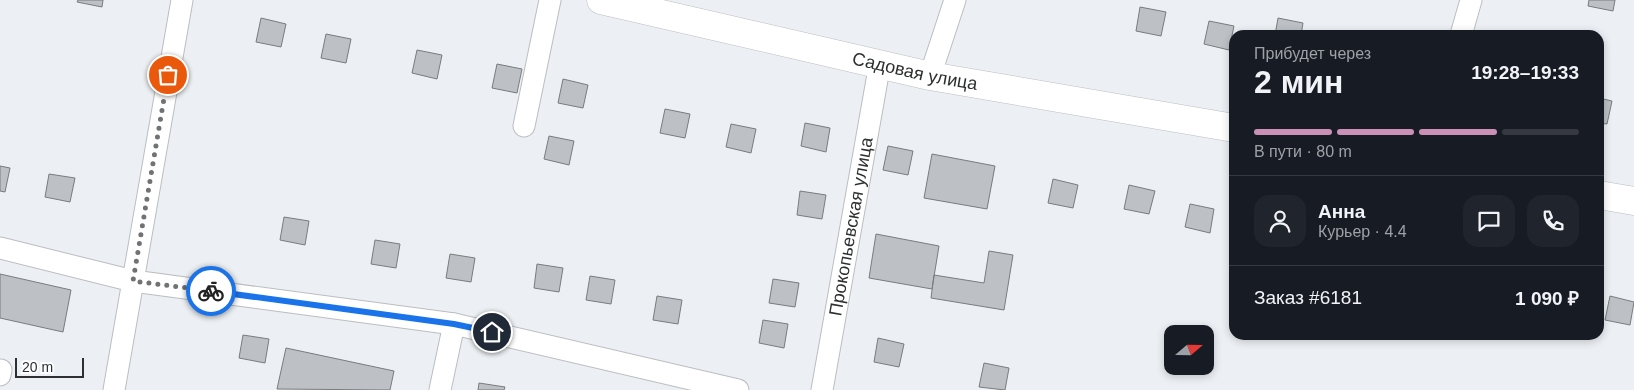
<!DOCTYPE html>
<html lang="ru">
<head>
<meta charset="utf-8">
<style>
  :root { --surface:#171b24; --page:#20242c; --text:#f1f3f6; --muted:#9ea1a6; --line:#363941; --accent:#cc90b6 }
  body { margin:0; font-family:Helvetica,sans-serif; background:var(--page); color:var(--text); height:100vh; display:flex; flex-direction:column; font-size:19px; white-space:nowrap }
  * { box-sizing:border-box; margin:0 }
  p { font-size:16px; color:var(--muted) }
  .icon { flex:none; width:28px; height:28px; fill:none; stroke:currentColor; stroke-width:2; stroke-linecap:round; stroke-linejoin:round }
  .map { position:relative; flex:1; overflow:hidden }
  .details { position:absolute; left:1229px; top:30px; width:375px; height:310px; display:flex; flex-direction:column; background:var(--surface); border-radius:15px; box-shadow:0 2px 8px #0003 }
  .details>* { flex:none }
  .needle { width:32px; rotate:70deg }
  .buttons { position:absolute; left:1164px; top:325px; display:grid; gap:10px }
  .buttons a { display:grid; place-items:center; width:50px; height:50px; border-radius:10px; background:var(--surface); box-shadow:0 2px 8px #0003; font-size:25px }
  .scale { position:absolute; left:15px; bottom:12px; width:69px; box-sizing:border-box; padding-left:5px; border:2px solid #2e2f30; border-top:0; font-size:14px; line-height:18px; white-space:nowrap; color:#2e2f30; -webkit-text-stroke:4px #fbfdff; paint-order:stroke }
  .pin { position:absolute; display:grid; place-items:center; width:42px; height:42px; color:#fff; margin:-21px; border:2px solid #fff; border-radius:50%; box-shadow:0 1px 5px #0007 }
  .courier { position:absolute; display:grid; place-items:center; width:50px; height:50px; margin:-25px; border:4px solid #1a73e8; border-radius:50%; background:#fff; color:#222; box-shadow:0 1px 6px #0007 }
  .summary em { font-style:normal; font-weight:700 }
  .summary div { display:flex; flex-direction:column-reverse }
  .summary { display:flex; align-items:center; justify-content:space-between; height:85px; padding:0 25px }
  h1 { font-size:32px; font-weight:700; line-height:38px }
  .bar { display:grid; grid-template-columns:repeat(4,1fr); gap:8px 5px; align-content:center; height:60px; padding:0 25px }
  .bar i { height:6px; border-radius:4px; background:var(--line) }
  .bar .active { background:var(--accent) }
  .bar p { grid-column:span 4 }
  .line { display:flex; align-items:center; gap:12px; padding:0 25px; border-top:1px solid var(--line) }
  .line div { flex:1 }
  .round { display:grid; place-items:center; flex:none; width:52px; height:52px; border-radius:15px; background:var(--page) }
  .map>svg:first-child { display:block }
  .building { fill:#bdc0c4; stroke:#797c7f }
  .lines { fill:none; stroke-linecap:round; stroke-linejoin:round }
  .street-casing { stroke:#bbbec1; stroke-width:23 }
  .secondary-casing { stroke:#bbbec1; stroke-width:29 }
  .street { stroke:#fff; stroke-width:21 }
  .secondary { stroke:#fff; stroke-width:28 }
  .done { stroke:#707274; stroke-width:5; stroke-dasharray:0 9 }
  .route { stroke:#1a73e8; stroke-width:6 }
  .labels { text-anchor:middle; stroke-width:4.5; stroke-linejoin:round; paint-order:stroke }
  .street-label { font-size:18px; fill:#2e2f30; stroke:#fbfdff }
</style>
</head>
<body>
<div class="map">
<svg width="1634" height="390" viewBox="0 0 1634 390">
  <rect width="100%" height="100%" fill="#eceff3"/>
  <path class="building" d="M78 0H103L102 7 77 2Z
    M1589 0H1615L1613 11 1588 6Z
    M1140 7 1166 12 1161 36 1136 31Z
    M261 18 286 24 281 47 256 42Z
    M1278 18 1303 23 1301 35H1275Z
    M1209 21 1234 26 1229 50 1204 44Z
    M326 34 351 39 346 63 321 58Z
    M417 50 442 55 437 79 412 73Z
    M497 64 522 69 517 93 492 88Z
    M563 79 588 85 583 108 558 103Z
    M1599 98 1612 101 1607 124 1599 123Z
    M665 109 690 114 685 138 660 133Z
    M805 123 830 128 826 152 801 146Z
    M731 124 756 129 751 153 726 147Z
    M549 136 574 141 569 165 544 159Z
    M888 146 913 151 908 175 883 170Z
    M932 154 995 166 987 209 924 198Z
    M0 166 10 168 5 192 0 191Z
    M49 174 75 178 70 202 45 197Z
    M1053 179 1078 185 1073 208 1048 203Z
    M1129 185 1155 191 1149 214 1124 209Z
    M800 191 826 195 822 219 797 215Z
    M1190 204 1214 209 1210 233 1185 227Z
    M284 217 309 221 305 245 280 240Z
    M876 234 939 246 932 289 869 278Z
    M375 240 400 244 396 268 371 264Z
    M989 251 1013 255 1004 310 931 298 934 275 984 283Z
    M450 254 475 258 471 282 446 278Z
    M537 264 563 268 559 292 534 288Z
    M0 274 71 290 63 332 0 318Z
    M590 276 615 280 611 304 586 300Z
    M773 279 799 283 795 307 769 303Z
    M657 296 682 300 678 324 653 320Z
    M1610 296 1634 302 1630 325 1605 320Z
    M763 320 788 324 784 348 759 343Z
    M243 335 269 339 265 363 239 358Z
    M878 338 904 344 899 367 874 362Z
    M286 348 394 371 390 390 277 389Z
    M984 363 1009 368 1005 390 979 387Z
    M479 383 505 387 504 390H478Z"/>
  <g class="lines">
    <defs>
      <g id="street">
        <path d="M1461 35 1471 0"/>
        <path d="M930 76 955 0"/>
        <path d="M524 126 550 0"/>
        <path d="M0 248 133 281 454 324 738 390"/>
        <path d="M0 375 1 370"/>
        <path d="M114 390 182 0"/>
        <path d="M440 390 454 324"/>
        <path id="s1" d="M822 390 880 63"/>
      </g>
      <g id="secondary">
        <path id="s2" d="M601 0 930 76 1234 128"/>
        <path d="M1599 195 1634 201"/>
      </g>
    </defs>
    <use href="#street" class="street-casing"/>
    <use href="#secondary" class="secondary-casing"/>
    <use href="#street" class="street"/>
    <use href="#secondary" class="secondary"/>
  </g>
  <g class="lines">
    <path class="done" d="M168 75 133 281 211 291"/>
    <path class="route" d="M211 291 454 324 492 332"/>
  </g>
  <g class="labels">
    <g class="street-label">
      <text dy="6" stroke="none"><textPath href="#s2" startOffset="322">Садовая улица</textPath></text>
      <text dy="6" stroke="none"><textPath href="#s1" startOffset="166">Прокопьевская улица</textPath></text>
    </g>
  </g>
</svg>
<div class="buttons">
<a><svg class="needle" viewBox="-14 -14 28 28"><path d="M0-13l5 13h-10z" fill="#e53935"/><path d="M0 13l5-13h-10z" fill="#9ea1a6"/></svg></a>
</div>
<div class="scale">20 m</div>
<div class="pin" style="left:168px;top:75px;background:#ea580c"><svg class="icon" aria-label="bag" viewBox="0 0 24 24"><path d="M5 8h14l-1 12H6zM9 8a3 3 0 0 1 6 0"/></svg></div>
<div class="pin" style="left:492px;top:332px;background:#1f2937"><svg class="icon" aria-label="home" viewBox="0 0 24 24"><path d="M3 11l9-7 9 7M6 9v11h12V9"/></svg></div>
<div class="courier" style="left:211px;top:291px"><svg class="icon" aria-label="bike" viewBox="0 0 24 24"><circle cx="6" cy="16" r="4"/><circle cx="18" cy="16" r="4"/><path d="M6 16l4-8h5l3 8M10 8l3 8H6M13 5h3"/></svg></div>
<section class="details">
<div class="summary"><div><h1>2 мин</h1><p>Прибудет через</p></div><em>19:28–19:33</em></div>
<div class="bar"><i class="active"></i><i class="active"></i><i class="active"></i><i></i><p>В пути · 80 m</p></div>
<div class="line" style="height:90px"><a class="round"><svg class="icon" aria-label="person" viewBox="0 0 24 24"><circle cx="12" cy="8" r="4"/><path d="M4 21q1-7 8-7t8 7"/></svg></a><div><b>Анна</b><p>Курьер · 4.4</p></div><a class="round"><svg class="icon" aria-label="chat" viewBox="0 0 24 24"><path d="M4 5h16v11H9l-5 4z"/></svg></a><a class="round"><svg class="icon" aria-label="phone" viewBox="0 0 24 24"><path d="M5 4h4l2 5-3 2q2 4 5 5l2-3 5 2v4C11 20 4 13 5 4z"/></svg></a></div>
<div class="line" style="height:65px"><div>Заказ #6181</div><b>1 090 ₽</b></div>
</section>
</div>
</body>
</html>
